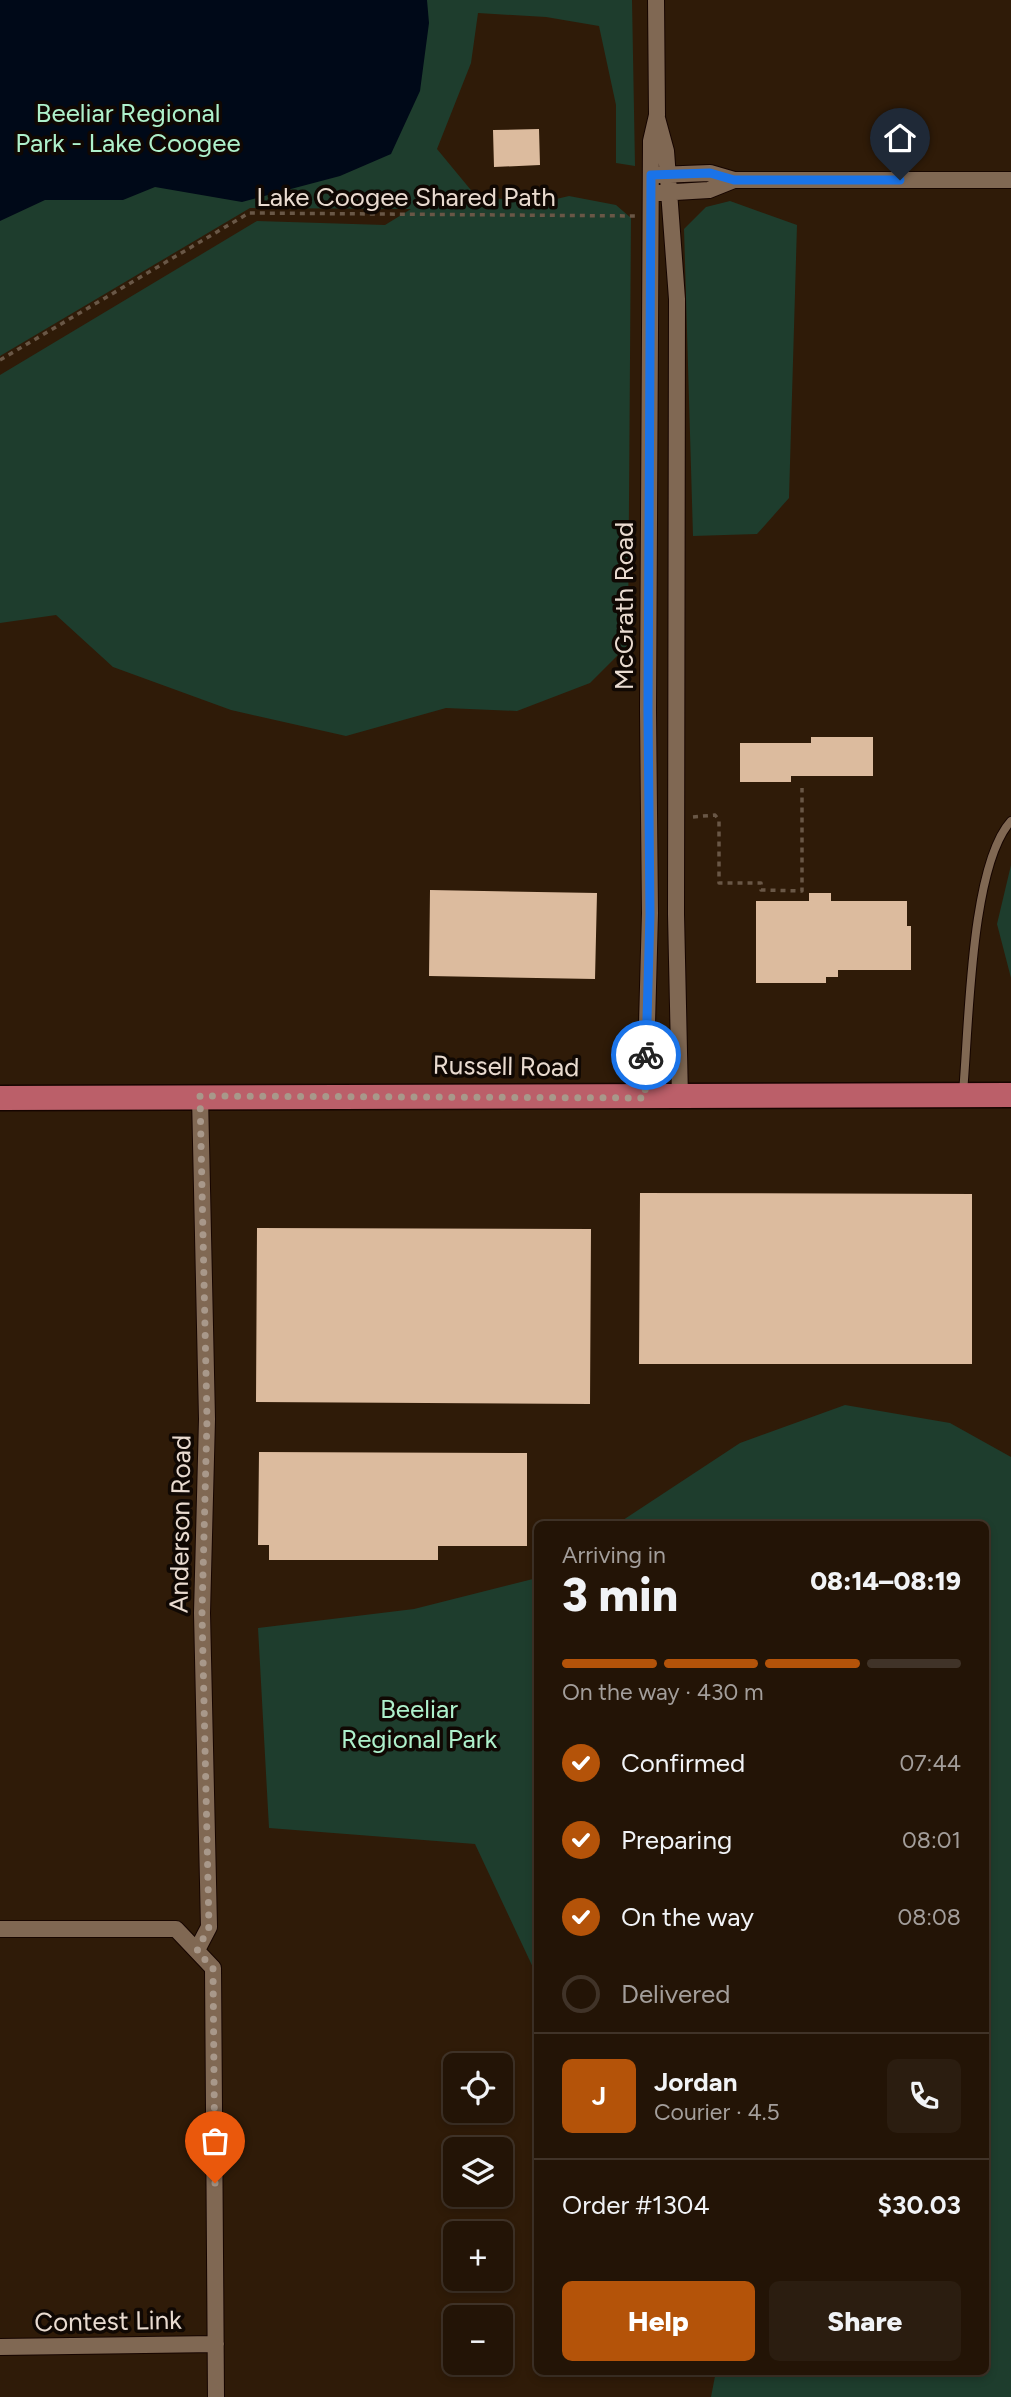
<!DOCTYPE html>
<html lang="en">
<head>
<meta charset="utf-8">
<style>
  :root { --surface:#231406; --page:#2b1d10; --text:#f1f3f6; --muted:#a39e9b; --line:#403328; --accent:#b45309 }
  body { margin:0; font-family:Figtree,sans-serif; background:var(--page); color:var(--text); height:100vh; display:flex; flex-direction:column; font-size:26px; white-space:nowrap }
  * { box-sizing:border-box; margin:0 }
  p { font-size:23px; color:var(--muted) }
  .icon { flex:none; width:38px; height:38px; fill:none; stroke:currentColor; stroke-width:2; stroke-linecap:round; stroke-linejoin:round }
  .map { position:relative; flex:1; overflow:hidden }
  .sheet { position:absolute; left:534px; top:1521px; width:455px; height:854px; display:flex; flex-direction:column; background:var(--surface); border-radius:10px; box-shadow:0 4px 10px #0003,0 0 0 2px var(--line) }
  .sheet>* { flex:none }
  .tools { position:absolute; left:443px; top:2053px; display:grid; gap:14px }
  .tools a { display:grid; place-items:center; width:70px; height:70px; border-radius:10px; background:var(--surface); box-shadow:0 4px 10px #0003,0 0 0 2px var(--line); font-size:35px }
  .pin { position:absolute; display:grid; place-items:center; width:60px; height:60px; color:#fff; margin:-72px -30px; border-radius:50% 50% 50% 0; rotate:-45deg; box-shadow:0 0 7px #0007 }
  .pin .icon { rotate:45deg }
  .courier { position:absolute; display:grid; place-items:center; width:70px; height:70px; margin:-35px; border:5px solid #1a73e8; border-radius:50%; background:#fff; color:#222; box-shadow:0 2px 9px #0007 }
  .overview em { font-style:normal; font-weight:800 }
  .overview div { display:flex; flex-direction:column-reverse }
  .overview { display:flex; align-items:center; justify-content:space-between; height:119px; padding:0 28px }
  h1 { font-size:46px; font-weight:800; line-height:52px }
  .bar { display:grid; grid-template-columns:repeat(4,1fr); gap:10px 7px; align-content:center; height:84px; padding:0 28px }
  .bar i { height:9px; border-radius:5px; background:var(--line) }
  .bar .active { background:var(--accent) }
  .bar p { grid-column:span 4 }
  .line { display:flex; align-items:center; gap:18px; padding:0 28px; border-top:2px solid var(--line) }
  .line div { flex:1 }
  .round { display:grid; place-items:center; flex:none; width:74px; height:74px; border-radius:10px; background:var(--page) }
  ol { padding:0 28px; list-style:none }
  li { display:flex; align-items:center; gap:21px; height:77px }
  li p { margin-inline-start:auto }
  li .icon { padding:7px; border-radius:50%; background:var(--accent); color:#fff; stroke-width:4 }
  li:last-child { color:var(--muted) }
  li i { width:38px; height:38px; border:4px solid var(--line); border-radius:50% }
  .action { display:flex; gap:14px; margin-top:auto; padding:14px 28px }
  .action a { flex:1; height:80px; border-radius:10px; background:var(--accent); color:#fff; font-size:28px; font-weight:800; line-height:80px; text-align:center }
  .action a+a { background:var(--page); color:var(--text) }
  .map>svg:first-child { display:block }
  .green { fill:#1e3d2d }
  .water { fill:#000918 }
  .building { fill:#dcbb9e }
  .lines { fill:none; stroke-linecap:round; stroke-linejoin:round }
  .service-casing { stroke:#160500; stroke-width:10 }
  .minor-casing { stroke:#160500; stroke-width:18 }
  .primary-casing { stroke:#160500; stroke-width:27 }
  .path { stroke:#695746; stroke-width:3.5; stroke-dasharray:5 5; stroke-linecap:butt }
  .service { stroke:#806853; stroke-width:8 }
  .minor { stroke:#806853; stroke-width:16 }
  .primary { stroke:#bb5f69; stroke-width:24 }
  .done { stroke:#a8988a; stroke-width:7; stroke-dasharray:0 12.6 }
  .route { stroke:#1a73e8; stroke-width:9 }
  .labels { text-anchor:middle; stroke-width:7; stroke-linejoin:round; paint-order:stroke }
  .park-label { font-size:26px; fill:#aef1cc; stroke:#100803 }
  .street-label { font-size:26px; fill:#e9dbd0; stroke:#100803 }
</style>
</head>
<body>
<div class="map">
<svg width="1011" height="2397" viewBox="0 0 1011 2397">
  <rect width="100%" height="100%" fill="#2f1b08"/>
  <path class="green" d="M0 0H632L635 166 616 163V105L599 26 546 17 478 13 471 63 437 149 475 195 535 204 569 196 616 205 631 218 628 645 590 683 517 711 446 708 346 736 231 710 113 667 56 615 0 623V375L257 221 385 225 411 209 250 208 0 356Z
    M730 201 797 225 789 498 757 534 693 536 684 229 706 207Z
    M1011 865V978L997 924Z
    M845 1405 950 1423 1011 1457V2397H711L716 2371H985V1524H617L740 1443Z
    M537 1578V1976L475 1844 269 1828 258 1628 414 1609Z"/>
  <path class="water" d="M0 0H427L429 23 420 91 391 154 340 176 242 202 155 187 123 200H45L0 221Z"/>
  <path class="building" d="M539 129 540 165 494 167 493 130Z
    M811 737H873V776H791V782H740V743H811Z
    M430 890 597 893 595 979 429 976Z
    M809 893H831V901H907V926H911V970H838V977H826V983H756V901H809Z
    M640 1193 972 1194V1364H639Z
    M257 1228 591 1229 590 1404 256 1402Z
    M259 1452 527 1453V1546H438V1560H269V1545H258Z"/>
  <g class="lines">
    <defs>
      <path id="service" d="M963 1092C969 1028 970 866 1011 821"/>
      <path id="minor" d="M657 118 666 151 677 299 676 914 680 1098
        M657 175 710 173 734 180H1011
        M658 193 709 190 734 180
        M645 1098 650 913 648 711 651 141 657 115 656 0
        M0 1929H176L213 1968 216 2397
        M197 1950 209 1927 202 1613 207 1419 200 1096
        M0 2347 216 2344"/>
      <path id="primary" d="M0 1098 1011 1095"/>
    </defs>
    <use href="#service" class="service-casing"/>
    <use href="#minor" class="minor-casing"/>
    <use href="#primary" class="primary-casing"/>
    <path class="path" d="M0 360 249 213 636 216
      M693 817 715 815 719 820V883H761V890L802 891V788
      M622 1046 630 1033"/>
    <use href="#service" class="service"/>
    <use href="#minor" class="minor"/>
    <use href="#primary" class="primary"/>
  </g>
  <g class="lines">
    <path class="done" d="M215 2183 213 1968 197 1951 209 1927 202 1613 207 1419 200 1096 645 1098 646 1055"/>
    <path class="route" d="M646 1055 650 914 648 711 651 175 710 173 734 180H900"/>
  </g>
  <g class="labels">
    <g class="park-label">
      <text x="128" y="122">Beeliar Regional<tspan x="128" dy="30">Park - Lake Coogee</tspan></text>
      <text x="419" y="1718">Beeliar<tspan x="419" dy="30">Regional Park</tspan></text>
    </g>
    <g class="street-label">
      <text x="406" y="206">Lake Coogee Shared Path</text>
      <text transform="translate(624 606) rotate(-90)" y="9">McGrath Road</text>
      <text transform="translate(506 1066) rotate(1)" y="9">Russell Road</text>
      <text transform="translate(180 1524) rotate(-89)" y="9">Anderson Road</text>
      <text transform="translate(108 2321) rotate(-1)" y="9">Contest Link</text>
    </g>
  </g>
</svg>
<div class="tools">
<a><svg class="icon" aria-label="locate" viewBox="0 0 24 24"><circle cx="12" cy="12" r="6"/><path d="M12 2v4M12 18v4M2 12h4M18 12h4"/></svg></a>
<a><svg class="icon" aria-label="layers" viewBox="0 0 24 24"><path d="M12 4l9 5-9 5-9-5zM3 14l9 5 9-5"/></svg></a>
<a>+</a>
<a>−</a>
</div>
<div class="pin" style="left:215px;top:2183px;background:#ea580c"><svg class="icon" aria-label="bag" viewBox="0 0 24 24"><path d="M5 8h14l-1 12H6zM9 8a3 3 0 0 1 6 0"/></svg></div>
<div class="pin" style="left:900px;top:180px;background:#1f2937"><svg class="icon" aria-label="home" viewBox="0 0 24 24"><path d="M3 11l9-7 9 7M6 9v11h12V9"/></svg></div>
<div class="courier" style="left:646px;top:1055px"><svg class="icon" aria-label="bike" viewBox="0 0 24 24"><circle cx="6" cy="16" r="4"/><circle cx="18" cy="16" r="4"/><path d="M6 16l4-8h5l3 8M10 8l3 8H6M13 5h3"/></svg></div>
<section class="sheet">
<div class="overview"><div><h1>3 min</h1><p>Arriving in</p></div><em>08:14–08:19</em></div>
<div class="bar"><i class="active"></i><i class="active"></i><i class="active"></i><i></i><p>On the way · 430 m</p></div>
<ol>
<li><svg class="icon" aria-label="check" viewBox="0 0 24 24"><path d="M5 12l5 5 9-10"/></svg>Confirmed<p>07:44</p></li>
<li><svg class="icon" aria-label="check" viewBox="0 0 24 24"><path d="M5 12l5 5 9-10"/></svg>Preparing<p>08:01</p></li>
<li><svg class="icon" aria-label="check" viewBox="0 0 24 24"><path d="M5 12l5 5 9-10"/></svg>On the way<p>08:08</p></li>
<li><i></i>Delivered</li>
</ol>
<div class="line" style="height:126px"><b class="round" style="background:var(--accent);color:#fff">J</b><div><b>Jordan</b><p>Courier · 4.5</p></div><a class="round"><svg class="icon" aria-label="phone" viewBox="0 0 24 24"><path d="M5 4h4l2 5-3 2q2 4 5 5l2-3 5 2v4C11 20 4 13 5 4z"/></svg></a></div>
<div class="line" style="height:91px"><div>Order #1304</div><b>$30.03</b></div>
<div class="action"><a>Help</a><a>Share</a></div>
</section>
</div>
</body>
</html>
